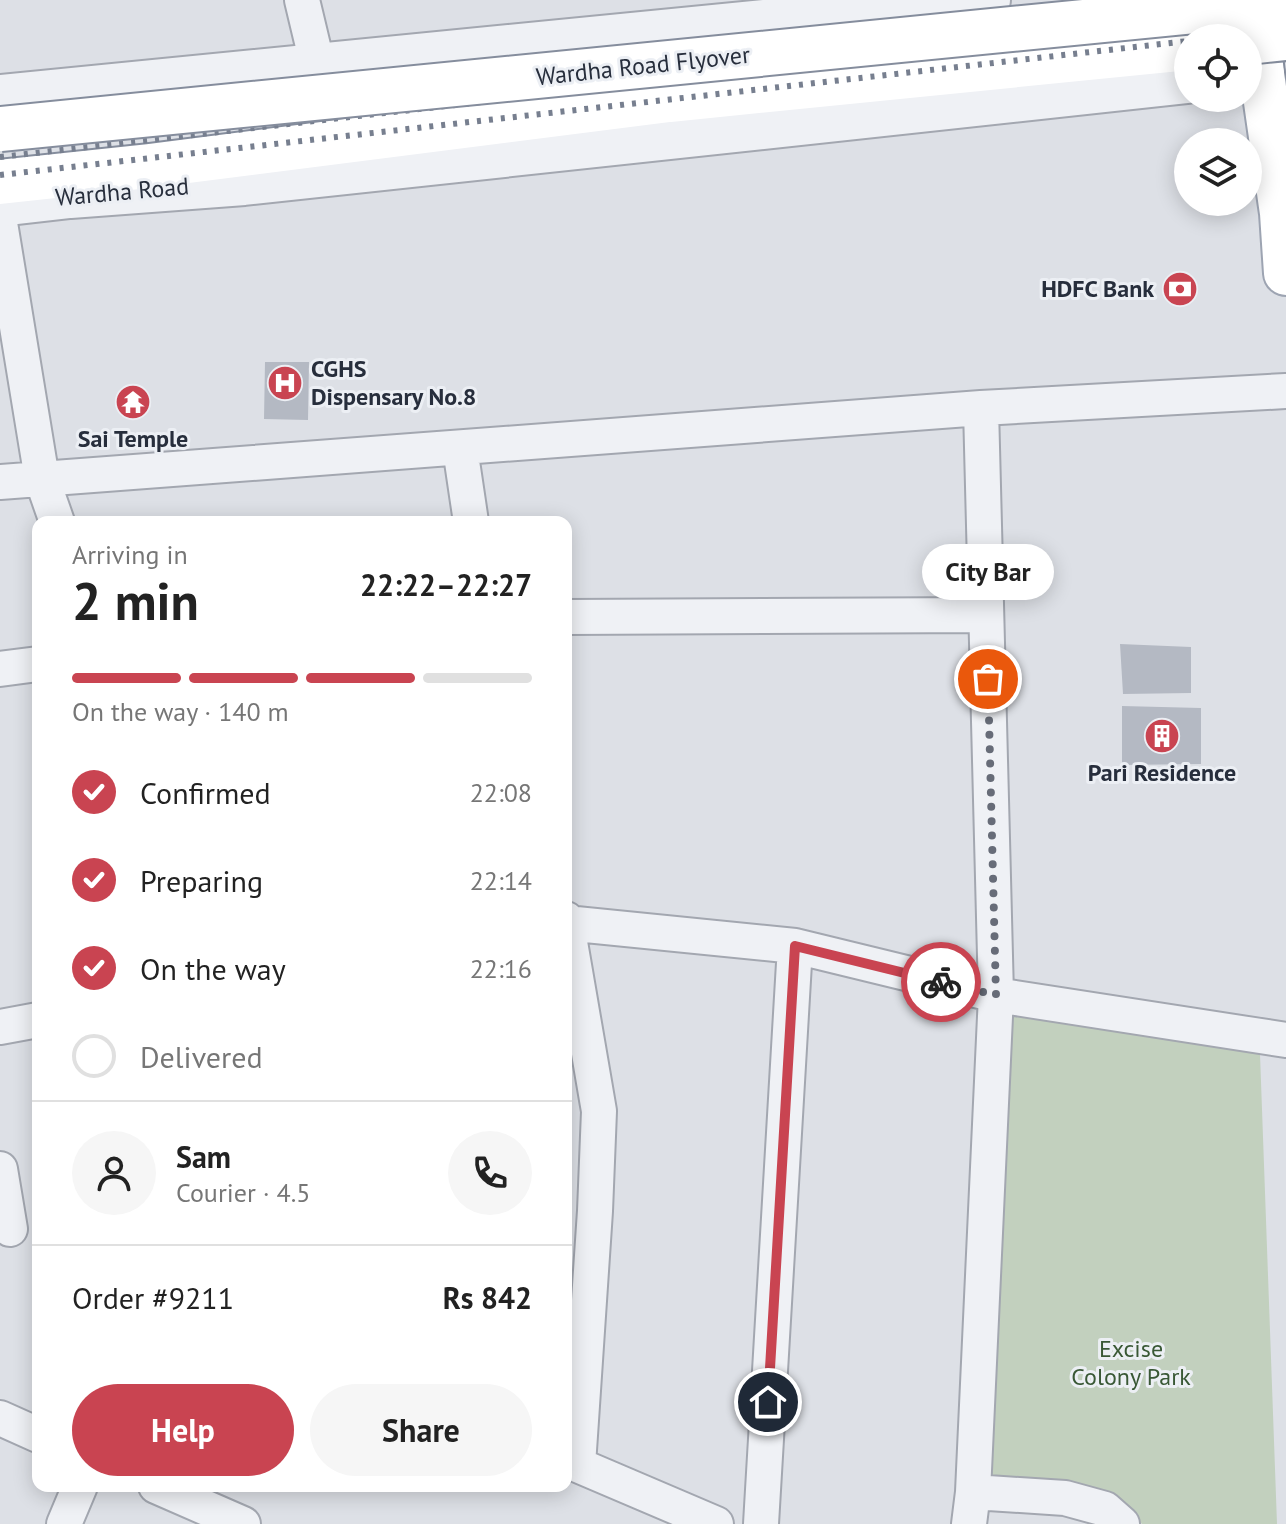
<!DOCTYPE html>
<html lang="en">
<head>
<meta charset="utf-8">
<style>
  :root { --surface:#fff; --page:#f6f6f6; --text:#222; --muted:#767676; --line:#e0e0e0; --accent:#c94451 }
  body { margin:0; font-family:"PT Sans",sans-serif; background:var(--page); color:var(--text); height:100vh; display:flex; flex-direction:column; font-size:30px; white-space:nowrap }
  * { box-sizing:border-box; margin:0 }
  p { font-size:26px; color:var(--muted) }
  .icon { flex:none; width:44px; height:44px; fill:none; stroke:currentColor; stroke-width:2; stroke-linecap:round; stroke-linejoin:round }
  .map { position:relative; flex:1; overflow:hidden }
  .side { position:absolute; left:32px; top:516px; width:540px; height:976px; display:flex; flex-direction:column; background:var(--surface); border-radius:16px; box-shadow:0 4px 20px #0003 }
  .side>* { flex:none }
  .fabs { position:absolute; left:1174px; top:24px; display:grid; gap:16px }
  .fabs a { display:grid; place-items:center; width:88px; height:88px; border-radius:50%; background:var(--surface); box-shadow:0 4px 20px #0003; font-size:40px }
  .pin { position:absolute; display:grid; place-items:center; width:68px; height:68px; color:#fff; margin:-34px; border:4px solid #fff; border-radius:50%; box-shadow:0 2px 8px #0007 }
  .courier { position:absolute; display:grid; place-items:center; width:80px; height:80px; margin:-40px; border:6px solid #c94451; border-radius:50%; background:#fff; color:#222; box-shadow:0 2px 10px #0007 }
  .bubble { position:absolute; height:56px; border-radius:28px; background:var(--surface); box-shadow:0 4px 20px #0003; font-size:26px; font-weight:700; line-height:56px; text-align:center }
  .summary em { font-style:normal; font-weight:700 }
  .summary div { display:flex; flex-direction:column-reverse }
  .summary { display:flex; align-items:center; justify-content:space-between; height:136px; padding:0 40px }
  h1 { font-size:52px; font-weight:700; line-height:60px }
  .bar { display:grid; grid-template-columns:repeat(4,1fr); gap:12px 8px; align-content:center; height:96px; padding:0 40px }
  .bar i { height:10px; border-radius:6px; background:var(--line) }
  .bar .active { background:var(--accent) }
  .bar p { grid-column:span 4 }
  .line { display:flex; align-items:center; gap:20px; padding:0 40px; border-top:2px solid var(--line) }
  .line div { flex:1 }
  .round { display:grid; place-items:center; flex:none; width:84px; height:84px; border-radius:42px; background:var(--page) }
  ol { padding:0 40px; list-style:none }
  li { display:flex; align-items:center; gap:24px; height:88px }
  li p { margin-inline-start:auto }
  li .icon { padding:8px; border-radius:50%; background:var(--accent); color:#fff; stroke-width:4 }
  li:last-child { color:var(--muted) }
  li i { width:44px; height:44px; border:4px solid var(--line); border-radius:50% }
  .action { display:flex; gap:16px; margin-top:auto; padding:16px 40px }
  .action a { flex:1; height:92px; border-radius:48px; background:var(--accent); color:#fff; font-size:32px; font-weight:700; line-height:92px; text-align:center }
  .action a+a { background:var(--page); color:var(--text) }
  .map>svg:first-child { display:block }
  .green { fill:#c2d0be }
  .building { fill:#b4b9c3 }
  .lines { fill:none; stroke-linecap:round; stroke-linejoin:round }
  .minor-casing { stroke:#a3a7b0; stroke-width:38 }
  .tertiary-casing { stroke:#a3a7b0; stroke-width:48 }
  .primary-casing { stroke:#9da4b2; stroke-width:48 }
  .trunk-casing { stroke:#858d9d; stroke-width:48 }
  .minor { stroke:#eff1f5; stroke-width:34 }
  .tertiary { stroke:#eff1f5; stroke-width:44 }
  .primary { stroke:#fff; stroke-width:44 }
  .trunk { stroke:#fff; stroke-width:44 }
  .rail { stroke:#777f8f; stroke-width:6; stroke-dasharray:4 8; stroke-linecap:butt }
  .trunk-bridge-casing { stroke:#858d9d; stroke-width:48; stroke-linecap:butt }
  .trunk-bridge { stroke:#fff; stroke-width:44 }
  .done { stroke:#676c78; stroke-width:8; stroke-dasharray:0 14.4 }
  .route { stroke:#c94451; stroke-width:10 }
  .labels { text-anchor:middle; stroke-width:6; stroke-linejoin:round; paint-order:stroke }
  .street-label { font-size:24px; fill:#272e3c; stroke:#eceff4 }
  .poi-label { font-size:24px; font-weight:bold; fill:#272e3c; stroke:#eceff4 }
  .park-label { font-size:24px; fill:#395835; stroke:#eceff4 }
</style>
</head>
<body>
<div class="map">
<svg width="1286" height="1524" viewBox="0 0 1286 1524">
  <rect width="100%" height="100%" fill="#dde0e6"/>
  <path class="green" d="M1009 1010 1260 1054 1277 1524H1142L1121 1502 988 1479Z"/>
  <path class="building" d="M265 362H309L308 420 264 419Z
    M1120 644 1191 647V693L1123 694Z
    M1122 706 1201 708V764L1122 765Z"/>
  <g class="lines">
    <defs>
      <path id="minor" d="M302 0 318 67
        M0 223 42 479 57 522
        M460 448 471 522
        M0 482 981 408 1286 391
        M566 617 986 615
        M0 669 38 664
        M566 919 599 1111 595 1211 578 1465
        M566 923 795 946 996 995 1286 1040
        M0 1027 38 1020
        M0 1169 10 1229
        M0 1418 38 1435
        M566 1460 716 1524
        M156 1486 243 1524
        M973 1492 1065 1498 1105 1509 1122 1524
        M64 1524 80 1486
        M761 1524 795 946
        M969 1524 973 1492 996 995 981 408"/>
      <path id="tertiary" d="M0 97 988 0
        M0 204 70 196 244 183 1188 81"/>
      <path id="primary" d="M1262 74 1282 213 1286 273"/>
      <path id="trunk" d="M1254 2 1262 74
        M0 182 149 166 669 100 1188 48"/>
    </defs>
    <use href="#minor" class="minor-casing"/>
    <use href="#tertiary" class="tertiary-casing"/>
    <use href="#primary" class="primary-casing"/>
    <use href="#trunk" class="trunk-casing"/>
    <use href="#minor" class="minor"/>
    <use href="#tertiary" class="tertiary"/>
    <use href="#primary" class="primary"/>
    <use href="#trunk" class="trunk"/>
    <path class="rail" d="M1211 38 1286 30
      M0 157 1286 10
      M0 175 1188 41"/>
    <defs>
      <path id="trunk-bridge" d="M1248 42 1286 38
        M0 129 1286 2"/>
    </defs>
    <use href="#trunk-bridge" class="trunk-bridge-casing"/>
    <use href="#trunk-bridge" class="trunk-bridge"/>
  </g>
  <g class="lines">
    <path class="done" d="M941 982 996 995 988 679"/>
    <path class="route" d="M768 1402 795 946 941 982"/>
  </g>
  <defs>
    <symbol id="bank-disc" viewBox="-11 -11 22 22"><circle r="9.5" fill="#c94451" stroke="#eceff4"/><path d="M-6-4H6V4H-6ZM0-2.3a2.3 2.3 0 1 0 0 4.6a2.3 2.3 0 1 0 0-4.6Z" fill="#fff"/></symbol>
    <symbol id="hospital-disc" viewBox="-11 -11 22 22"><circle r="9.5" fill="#c94451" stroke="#eceff4"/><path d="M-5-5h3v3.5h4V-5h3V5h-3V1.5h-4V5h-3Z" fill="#fff"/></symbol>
    <symbol id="temple-disc" viewBox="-11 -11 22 22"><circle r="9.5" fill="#c94451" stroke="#eceff4"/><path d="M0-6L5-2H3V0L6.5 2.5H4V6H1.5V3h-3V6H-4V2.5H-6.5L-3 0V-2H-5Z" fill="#fff"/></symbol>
    <symbol id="building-disc" viewBox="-11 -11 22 22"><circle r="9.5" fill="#c94451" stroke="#eceff4"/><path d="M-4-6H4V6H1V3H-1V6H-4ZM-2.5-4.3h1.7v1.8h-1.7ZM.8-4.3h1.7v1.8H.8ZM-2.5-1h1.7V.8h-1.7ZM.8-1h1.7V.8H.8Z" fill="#fff"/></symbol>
  </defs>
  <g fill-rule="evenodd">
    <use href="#bank-disc" x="1160" y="269" width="40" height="40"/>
    <use href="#hospital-disc" x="265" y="363" width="40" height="40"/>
    <use href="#temple-disc" x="113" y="382" width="40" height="40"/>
    <use href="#building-disc" x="1142" y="716" width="40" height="40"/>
  </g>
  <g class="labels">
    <g class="street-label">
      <text transform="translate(643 66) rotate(-6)" y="8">Wardha Road Flyover</text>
      <text transform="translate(122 192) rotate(-5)" y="8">Wardha Road</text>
    </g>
    <g class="poi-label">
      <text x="1154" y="297" text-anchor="end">HDFC Bank</text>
      <text x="311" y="377" text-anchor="start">CGHS<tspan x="311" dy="28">Dispensary No.8</tspan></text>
      <text x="133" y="447">Sai Temple</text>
      <text x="1162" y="781">Pari Residence</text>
    </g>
    <g class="park-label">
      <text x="1131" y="1357">Excise<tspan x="1131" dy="28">Colony Park</tspan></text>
    </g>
  </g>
</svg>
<div class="fabs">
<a><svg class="icon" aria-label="locate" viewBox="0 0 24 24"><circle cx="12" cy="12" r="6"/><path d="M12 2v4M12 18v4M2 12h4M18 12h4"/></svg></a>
<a><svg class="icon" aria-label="layers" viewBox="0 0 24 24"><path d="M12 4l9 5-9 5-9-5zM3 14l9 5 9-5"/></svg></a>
</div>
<div class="pin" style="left:988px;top:679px;background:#ea580c"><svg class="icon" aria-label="bag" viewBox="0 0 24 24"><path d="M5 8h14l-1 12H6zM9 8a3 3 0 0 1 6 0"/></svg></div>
<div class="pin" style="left:768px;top:1402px;background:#1f2937"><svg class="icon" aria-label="home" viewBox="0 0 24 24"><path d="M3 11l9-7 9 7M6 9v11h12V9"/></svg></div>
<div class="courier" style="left:941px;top:982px"><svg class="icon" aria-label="bike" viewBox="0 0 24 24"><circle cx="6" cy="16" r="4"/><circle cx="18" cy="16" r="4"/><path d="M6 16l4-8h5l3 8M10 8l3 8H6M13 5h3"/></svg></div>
<div class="bubble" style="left:922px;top:544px;width:132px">City Bar</div>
<section class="side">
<div class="summary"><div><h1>2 min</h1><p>Arriving in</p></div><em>22:22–22:27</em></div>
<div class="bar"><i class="active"></i><i class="active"></i><i class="active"></i><i></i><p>On the way · 140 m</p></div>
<ol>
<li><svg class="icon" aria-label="check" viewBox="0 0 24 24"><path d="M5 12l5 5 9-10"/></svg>Confirmed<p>22:08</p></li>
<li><svg class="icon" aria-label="check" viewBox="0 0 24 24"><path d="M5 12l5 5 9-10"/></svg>Preparing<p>22:14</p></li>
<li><svg class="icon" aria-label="check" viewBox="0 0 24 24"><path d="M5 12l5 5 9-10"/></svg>On the way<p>22:16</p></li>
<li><i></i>Delivered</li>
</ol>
<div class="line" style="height:144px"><a class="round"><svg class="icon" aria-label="person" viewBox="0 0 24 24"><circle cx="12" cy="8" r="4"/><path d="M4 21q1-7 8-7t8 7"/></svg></a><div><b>Sam</b><p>Courier · 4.5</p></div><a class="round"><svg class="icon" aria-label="phone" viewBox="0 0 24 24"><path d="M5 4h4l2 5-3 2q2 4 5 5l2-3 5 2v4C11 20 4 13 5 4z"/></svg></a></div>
<div class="line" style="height:104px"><div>Order #9211</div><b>Rs 842</b></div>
<div class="action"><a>Help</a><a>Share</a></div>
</section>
</div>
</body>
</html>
